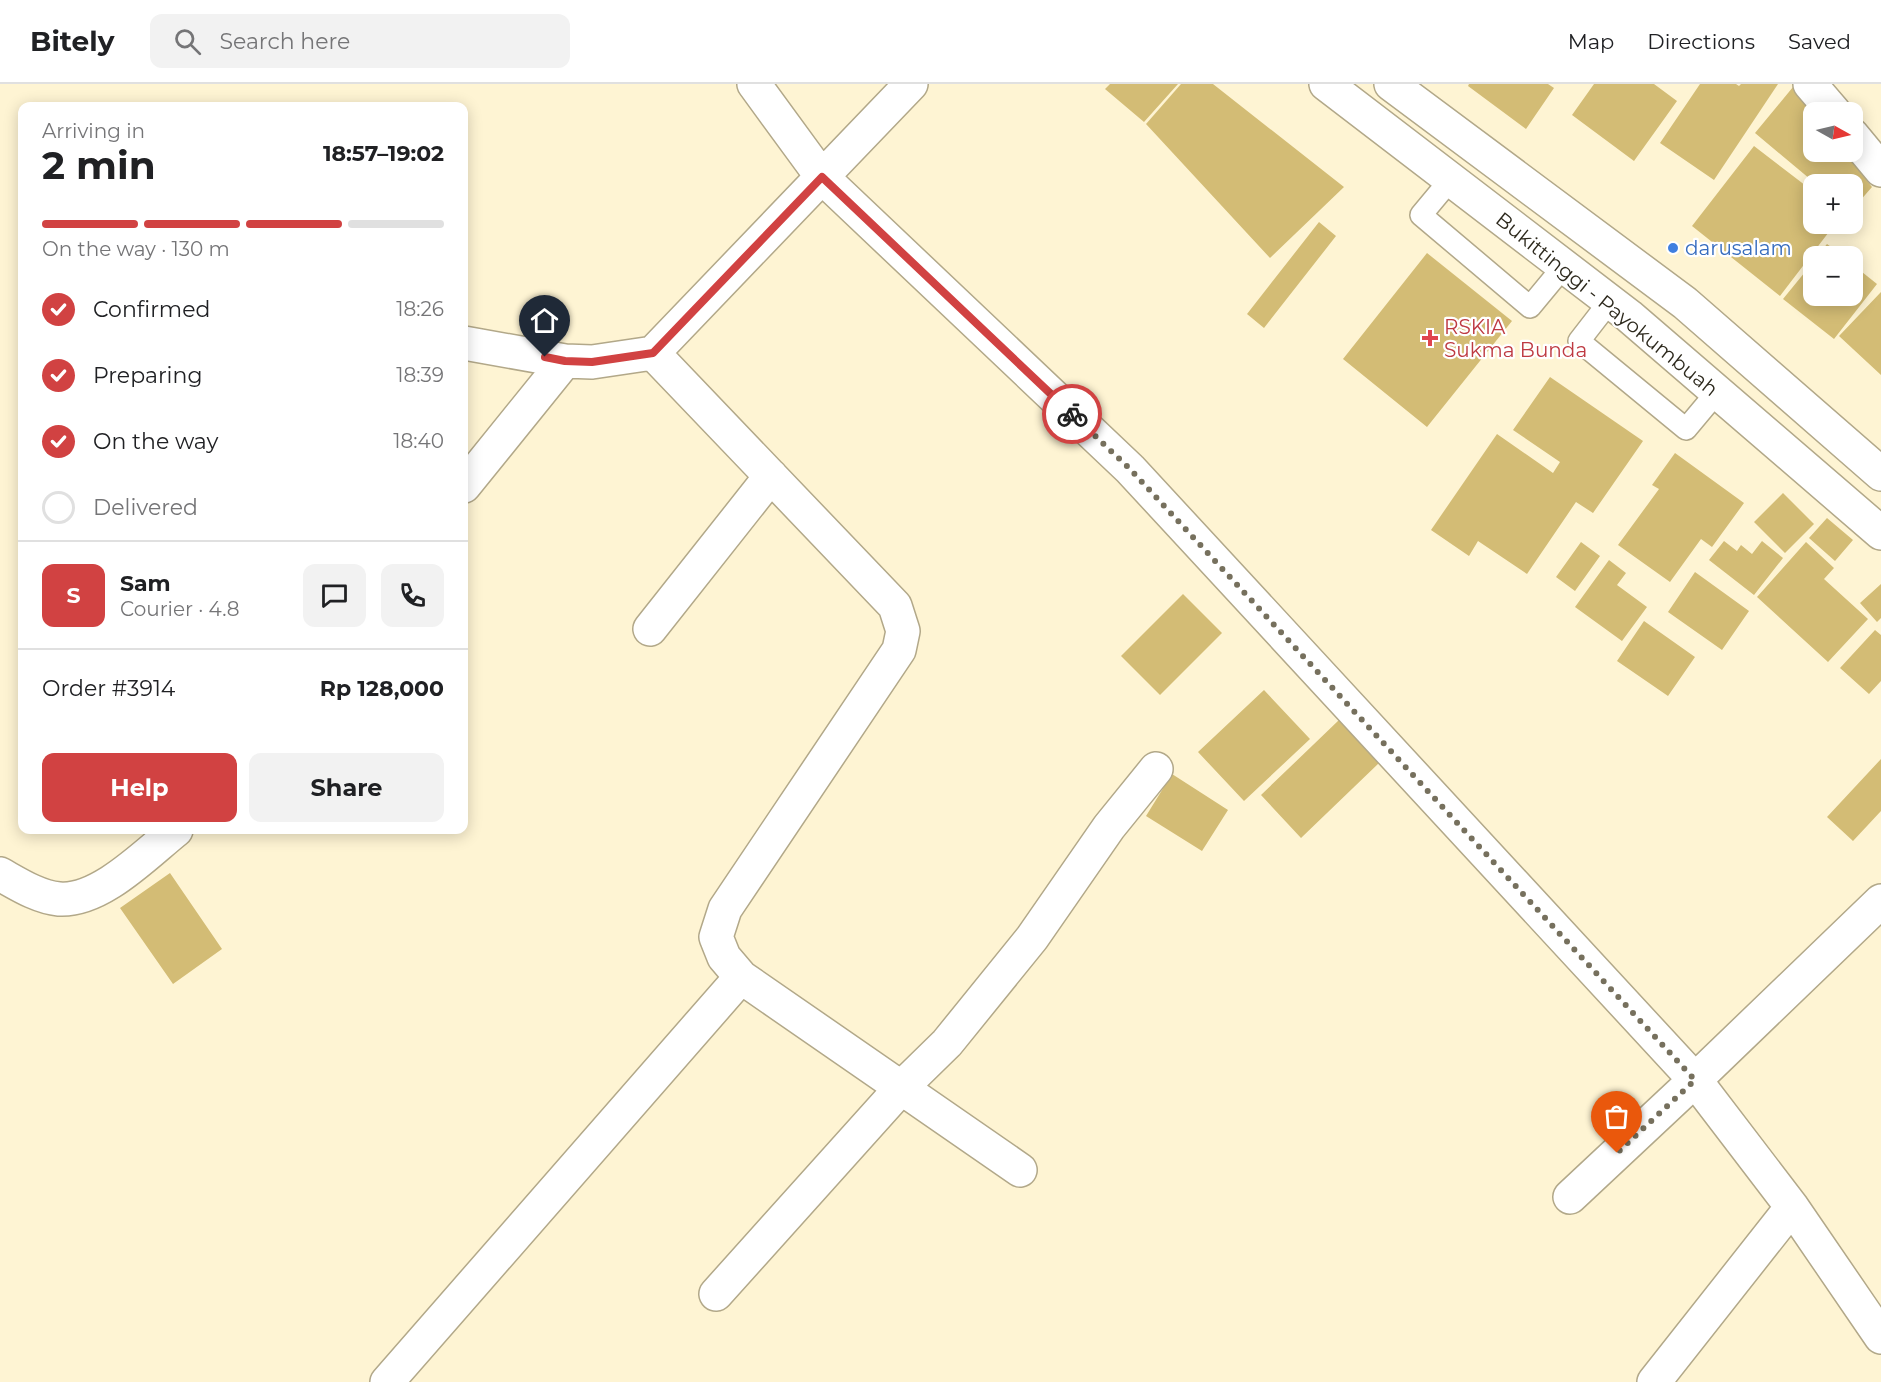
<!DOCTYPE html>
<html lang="en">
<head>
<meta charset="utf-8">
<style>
  :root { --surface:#fff; --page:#f2f2f2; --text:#202124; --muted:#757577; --line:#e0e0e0; --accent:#d14242 }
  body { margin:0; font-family:Montserrat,sans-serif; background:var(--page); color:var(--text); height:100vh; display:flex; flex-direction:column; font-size:22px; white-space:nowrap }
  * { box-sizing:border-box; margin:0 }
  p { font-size:20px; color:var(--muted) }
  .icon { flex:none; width:33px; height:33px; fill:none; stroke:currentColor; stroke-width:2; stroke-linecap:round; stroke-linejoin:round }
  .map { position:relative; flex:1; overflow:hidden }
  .drawer { position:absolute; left:18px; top:18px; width:450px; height:732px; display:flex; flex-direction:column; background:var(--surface); border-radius:12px; box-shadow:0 3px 15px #0003 }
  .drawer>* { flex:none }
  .needle { width:39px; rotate:98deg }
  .controls { position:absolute; left:1803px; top:18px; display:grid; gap:12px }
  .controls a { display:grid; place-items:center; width:60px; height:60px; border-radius:12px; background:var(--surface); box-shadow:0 3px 15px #0003; font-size:30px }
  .pin { position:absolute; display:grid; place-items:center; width:51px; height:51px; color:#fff; margin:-62px -26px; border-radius:50% 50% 50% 0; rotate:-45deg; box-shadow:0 0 6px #0007 }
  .pin .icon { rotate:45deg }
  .courier { position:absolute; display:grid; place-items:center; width:60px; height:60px; margin:-30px; border:4px solid #d14242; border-radius:50%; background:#fff; color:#222; box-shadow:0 2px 8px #0007 }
  .summary em { font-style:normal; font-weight:700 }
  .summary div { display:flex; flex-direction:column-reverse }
  .summary { display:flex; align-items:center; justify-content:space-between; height:102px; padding:0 24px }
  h1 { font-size:39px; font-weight:700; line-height:45px }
  .bar { display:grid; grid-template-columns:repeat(4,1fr); gap:9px 6px; align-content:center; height:72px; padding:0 24px }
  .bar i { height:8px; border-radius:4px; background:var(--line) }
  .bar .current { background:var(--accent) }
  .bar p { grid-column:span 4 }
  .line { display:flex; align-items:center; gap:15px; padding:0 24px; border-top:2px solid var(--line) }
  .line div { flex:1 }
  .round { display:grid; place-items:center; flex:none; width:63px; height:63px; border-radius:12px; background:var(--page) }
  ol { padding:0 24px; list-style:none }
  li { display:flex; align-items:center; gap:18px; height:66px }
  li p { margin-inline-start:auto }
  li .icon { padding:6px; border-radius:50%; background:var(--accent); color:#fff; stroke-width:4 }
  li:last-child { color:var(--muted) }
  li i { width:33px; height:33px; border:3px solid var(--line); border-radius:50% }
  .action { display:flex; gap:12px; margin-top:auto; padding:12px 24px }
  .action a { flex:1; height:69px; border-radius:12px; background:var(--accent); color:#fff; font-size:24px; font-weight:700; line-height:69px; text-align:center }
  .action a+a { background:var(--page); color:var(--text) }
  header { display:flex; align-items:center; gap:36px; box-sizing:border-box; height:84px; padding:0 30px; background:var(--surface); border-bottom:2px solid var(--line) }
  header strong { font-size:28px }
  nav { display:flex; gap:33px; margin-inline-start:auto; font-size:21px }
  .search { width:420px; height:54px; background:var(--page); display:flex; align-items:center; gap:15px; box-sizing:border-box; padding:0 21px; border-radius:12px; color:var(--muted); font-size:22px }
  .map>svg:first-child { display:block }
  .building { fill:#d3bc75 }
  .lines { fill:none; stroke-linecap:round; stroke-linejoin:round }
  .service-casing { stroke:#b2a889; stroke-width:24 }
  .minor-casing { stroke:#b2a889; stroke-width:36 }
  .trunk-casing { stroke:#b2a889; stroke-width:36 }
  .service { stroke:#fff; stroke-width:21 }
  .minor { stroke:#fff; stroke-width:33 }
  .trunk { stroke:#fff; stroke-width:33 }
  .done { stroke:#76705d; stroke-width:6; stroke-dasharray:0 10.8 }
  .route { stroke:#d14242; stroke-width:8 }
  .shop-dot { fill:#3f7fe0; stroke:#fff; stroke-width:2 }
  .health-dot { fill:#e0444e; stroke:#fff; stroke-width:2 }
  .labels { text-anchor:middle; stroke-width:4.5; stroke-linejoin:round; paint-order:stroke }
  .shop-label { font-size:20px; fill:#366cbe; stroke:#fff; text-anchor:start }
  .street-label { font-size:20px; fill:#2d291d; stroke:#fff }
  .health-label { font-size:20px; fill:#be3a42; stroke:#fff; text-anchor:start }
</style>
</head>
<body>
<header>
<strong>Bitely</strong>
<div class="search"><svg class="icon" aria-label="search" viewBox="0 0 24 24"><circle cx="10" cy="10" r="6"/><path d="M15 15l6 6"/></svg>Search here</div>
<nav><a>Map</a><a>Directions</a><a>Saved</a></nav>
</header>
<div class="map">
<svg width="1881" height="1298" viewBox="0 0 1881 1298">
  <rect width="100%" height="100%" fill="#fef4d3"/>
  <path class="building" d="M1110 0H1178L1144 38 1105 5Z
    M1181 0H1213L1344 103 1270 174 1146 40Z
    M1469 0H1548L1554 4 1526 45 1468 2Z
    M1594 0H1654L1677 17 1634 77 1572 31Z
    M1700 0H1736L1739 2 1741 0H1778L1714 96 1660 59Z
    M1793 3 1814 29V68H1844L1872 103 1852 126V100H1816L1755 49Z
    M1754 62 1814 108V140H1835L1780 212 1692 142Z
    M1319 138 1336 152 1264 244 1247 230Z
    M1827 160 1843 172H1817Z
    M1427 169 1512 237 1427 343 1343 275Z
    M1814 177V212H1852V180L1877 200 1834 255 1783 215Z
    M1881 208V291L1839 252Z
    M1550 293 1643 357 1593 429 1576 418 1527 490 1478 457 1469 472 1431 446 1497 350 1553 389 1560 378 1513 346Z
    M1675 369 1744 419 1712 463 1701 455 1670 498 1618 461 1659 405 1652 401Z
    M1783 409 1814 440 1785 469 1754 438Z
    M1827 434 1853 456 1835 477 1809 454Z
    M1724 457 1737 467 1741 461 1752 470 1762 457 1783 474 1754 511 1709 476Z
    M1581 458 1600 472 1575 507 1556 493Z
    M1806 458 1834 484 1824 495 1868 535 1828 578 1757 513Z
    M1609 476 1626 489 1617 501 1647 523 1622 557 1575 523Z
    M1695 488 1749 527 1722 566 1668 528Z
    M1881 500V534L1877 538 1860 519Z
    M1183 510 1222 549 1160 611 1121 572Z
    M1644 537 1695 573 1668 612 1617 577Z
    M1875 546 1881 551V597L1869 610 1840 584Z
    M1264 606 1310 655 1244 717 1198 668Z
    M1339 636 1379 679 1301 754 1261 711Z
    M1881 675V727L1853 757 1827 733Z
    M1172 690 1228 726 1202 767 1146 732Z
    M170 789 222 865 173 900 120 824Z"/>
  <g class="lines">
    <defs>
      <path id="service" d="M1451 95 1421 131 1530 223 1564 182
        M1610 217 1579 257 1686 345 1717 308"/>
      <path id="minor" d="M754 0 822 93 1130 385 1695 996 1792 1123 1881 1253
        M1810 0 1834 28
        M1852 51 1881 86
        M464 259 565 277 592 278 653 269 911 0
        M653 269 895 522 903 547 899 566 725 825 716 853 724 873 741 893 1020 1086
        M464 402 565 277
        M650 545 771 392
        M0 790C18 800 38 813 59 815 100 818 146 770 176 746
        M1570 1113 1695 996 1881 817
        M716 1210 901 1004 947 959 1032 854 1109 743 1156 685
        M387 1298 741 893
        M1654 1298 1792 1123"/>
      <path id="trunk" d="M1326 0 1629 232 1881 449
        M1391 0 1685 219 1881 390"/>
    </defs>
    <use href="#service" class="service-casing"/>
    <use href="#minor" class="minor-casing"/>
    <use href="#trunk" class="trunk-casing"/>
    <use href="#service" class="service"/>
    <use href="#minor" class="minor"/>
    <use href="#trunk" class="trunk"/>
  </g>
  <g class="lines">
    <path class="done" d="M1072 330 1130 385 1695 996 1617 1069"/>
    <path class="route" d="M545 273 565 277 592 278 653 269 822 93 1072 330"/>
  </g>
  <circle class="shop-dot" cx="1673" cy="164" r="6"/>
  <path class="health-dot" d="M1427 245h6v6h6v6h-6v6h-6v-6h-6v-6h6z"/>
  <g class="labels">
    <g class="shop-label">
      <text x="1685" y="171">darusalam</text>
    </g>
    <g class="street-label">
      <text transform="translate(1607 220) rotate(39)" y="7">Bukittinggi - Payokumbuah</text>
    </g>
    <g class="health-label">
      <text x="1444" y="250">RSKIA<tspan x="1444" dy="23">Sukma Bunda</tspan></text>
    </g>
  </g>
</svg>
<div class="controls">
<a><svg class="needle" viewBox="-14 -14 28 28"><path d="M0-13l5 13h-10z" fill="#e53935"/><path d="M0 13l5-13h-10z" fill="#757577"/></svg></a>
<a>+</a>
<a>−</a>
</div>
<div class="pin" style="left:1617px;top:1069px;background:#ea580c"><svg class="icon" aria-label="bag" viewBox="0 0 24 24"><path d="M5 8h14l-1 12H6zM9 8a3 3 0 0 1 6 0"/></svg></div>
<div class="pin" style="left:545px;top:273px;background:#1f2937"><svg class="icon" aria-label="home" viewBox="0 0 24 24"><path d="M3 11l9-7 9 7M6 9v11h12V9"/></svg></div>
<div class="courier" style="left:1072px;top:330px"><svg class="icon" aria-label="bike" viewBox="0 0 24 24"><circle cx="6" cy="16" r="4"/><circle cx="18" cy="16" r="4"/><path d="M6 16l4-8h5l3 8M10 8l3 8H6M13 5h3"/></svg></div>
<section class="drawer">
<div class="summary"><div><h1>2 min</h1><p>Arriving in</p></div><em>18:57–19:02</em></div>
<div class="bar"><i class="current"></i><i class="current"></i><i class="current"></i><i></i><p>On the way · 130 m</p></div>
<ol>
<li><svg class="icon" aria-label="check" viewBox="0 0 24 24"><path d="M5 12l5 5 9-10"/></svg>Confirmed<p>18:26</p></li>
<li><svg class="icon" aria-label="check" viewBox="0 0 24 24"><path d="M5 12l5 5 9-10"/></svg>Preparing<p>18:39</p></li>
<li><svg class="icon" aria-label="check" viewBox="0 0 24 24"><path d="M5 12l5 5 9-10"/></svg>On the way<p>18:40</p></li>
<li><i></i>Delivered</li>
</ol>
<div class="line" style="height:108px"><b class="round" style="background:var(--accent);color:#fff">S</b><div><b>Sam</b><p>Courier · 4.8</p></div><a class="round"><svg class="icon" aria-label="chat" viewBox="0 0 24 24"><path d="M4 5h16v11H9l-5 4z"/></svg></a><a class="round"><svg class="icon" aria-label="phone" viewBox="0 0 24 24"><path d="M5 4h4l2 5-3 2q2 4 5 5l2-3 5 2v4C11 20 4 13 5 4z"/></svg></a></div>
<div class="line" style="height:78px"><div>Order #3914</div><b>Rp 128,000</b></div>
<div class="action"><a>Help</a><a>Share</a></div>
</section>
</div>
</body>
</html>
